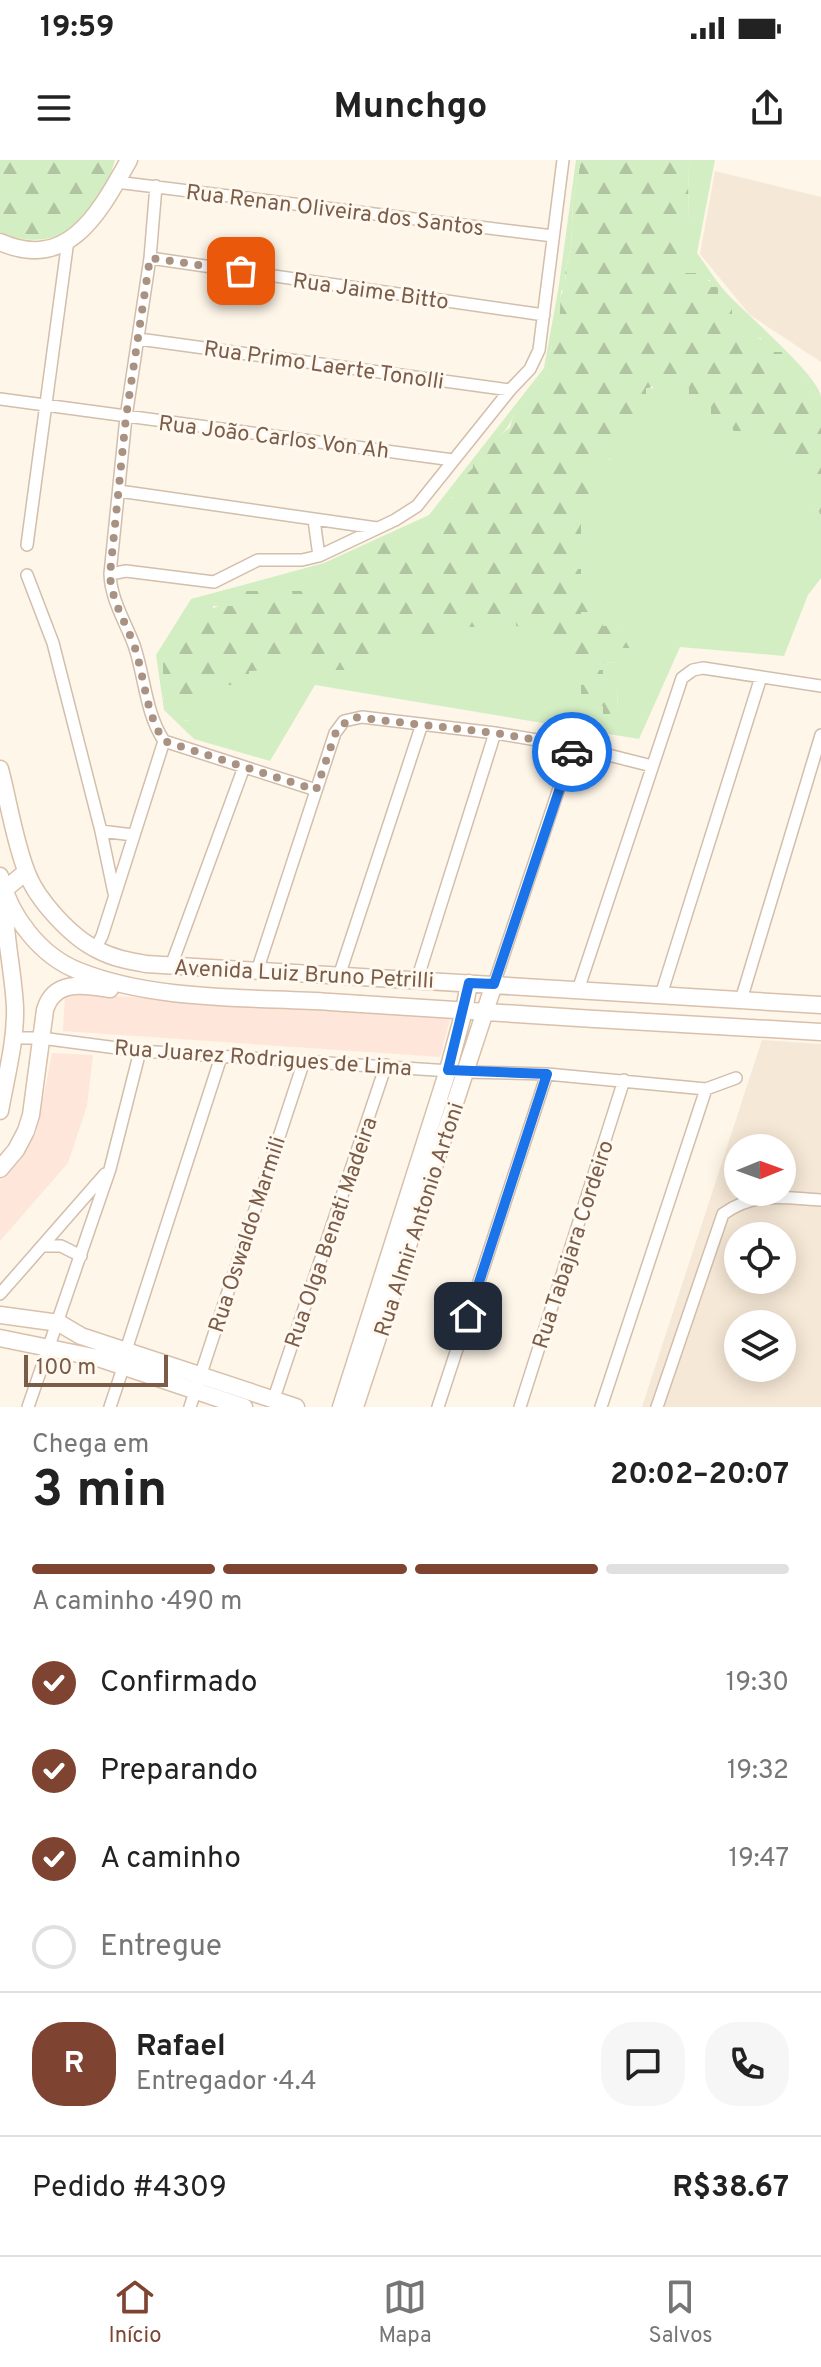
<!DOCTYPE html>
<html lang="pt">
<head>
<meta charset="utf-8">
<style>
  :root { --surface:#fff; --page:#f6f6f6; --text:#222; --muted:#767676; --line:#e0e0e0; --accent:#7f4431 }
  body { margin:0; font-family:Overpass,sans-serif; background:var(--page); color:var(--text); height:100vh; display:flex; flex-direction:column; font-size:30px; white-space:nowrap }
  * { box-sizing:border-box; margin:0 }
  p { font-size:26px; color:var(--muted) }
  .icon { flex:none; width:44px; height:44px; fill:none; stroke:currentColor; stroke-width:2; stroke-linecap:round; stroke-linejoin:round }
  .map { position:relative; height:1247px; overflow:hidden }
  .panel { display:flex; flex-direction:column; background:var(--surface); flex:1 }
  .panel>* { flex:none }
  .needle { width:52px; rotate:89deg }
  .fabs { position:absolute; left:724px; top:974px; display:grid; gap:16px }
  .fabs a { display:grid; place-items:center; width:72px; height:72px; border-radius:50%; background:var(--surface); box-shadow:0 4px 20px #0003; font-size:40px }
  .scale { position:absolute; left:24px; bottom:20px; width:144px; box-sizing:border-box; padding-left:8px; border:4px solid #7b5c49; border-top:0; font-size:22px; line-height:28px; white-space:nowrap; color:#7b5c49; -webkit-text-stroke:6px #fff9f0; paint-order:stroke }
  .pin { position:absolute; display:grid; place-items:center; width:68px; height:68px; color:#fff; margin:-34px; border-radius:16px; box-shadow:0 4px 12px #0006 }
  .courier { position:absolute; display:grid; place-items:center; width:80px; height:80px; margin:-40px; border:6px solid #1a73e8; border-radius:50%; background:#fff; color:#222; box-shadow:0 2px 10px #0007 }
  .overview em { font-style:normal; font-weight:700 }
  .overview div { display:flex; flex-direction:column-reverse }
  .overview { display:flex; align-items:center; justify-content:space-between; height:136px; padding:0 32px }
  h1 { font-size:52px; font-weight:700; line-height:60px }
  .bar { display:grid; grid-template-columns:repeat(4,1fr); gap:12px 8px; align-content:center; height:96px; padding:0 32px }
  .bar i { height:10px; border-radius:6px; background:var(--line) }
  .bar .current { background:var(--accent) }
  .bar p { grid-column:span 4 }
  .line { display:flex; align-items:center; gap:20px; padding:0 32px; border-top:2px solid var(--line) }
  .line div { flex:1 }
  .round { display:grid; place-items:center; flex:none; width:84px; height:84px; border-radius:32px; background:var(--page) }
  ol { padding:0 32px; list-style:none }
  li { display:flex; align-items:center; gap:24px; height:88px }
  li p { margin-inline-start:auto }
  li .icon { padding:8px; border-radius:50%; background:var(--accent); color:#fff; stroke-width:4 }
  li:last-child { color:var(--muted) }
  li i { width:44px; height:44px; border:4px solid var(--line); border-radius:50% }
  .status { display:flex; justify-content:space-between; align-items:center; height:56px; padding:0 40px; background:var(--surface); direction:ltr }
  .status svg { height:22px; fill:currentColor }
  header { display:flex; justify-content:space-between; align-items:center; height:104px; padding:0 32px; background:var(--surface); font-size:36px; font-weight:700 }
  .menu { display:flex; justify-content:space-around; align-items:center; height:112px; border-top:2px solid var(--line); background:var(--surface); font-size:22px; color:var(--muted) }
  .menu a { display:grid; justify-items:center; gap:4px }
  .menu .current { color:var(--accent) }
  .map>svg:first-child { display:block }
  .residential { fill:#f6e8d6; fill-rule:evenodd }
  .commercial { fill:#ffe6db }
  .forest { fill:url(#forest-firs) }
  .green { fill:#d4eec4 }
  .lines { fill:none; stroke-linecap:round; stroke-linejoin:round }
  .street-casing { stroke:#d2beac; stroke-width:14 }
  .secondary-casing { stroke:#d8c0ab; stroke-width:19 }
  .street { stroke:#fff; stroke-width:11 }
  .secondary { stroke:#fff; stroke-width:16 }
  .done { stroke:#a99281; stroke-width:8; stroke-dasharray:0 14.4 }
  .route { stroke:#1a73e8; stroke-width:10 }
  .labels { text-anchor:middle; stroke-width:6; stroke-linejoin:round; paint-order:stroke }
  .street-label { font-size:22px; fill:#7b5c49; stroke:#fff9f0 }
</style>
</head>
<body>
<div class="status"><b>19:59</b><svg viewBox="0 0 49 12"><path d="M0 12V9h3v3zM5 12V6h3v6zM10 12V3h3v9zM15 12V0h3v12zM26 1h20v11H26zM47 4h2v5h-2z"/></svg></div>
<header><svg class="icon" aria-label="menu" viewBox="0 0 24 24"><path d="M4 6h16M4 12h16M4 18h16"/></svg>Munchgo<svg class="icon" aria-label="share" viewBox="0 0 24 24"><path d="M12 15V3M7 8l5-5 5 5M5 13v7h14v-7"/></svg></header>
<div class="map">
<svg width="821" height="1247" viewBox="0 0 821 1247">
  <defs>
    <pattern id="forest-firs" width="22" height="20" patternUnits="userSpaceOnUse" patternTransform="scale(2)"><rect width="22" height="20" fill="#d4eec4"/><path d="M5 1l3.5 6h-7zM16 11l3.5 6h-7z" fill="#b1c4a1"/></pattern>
  </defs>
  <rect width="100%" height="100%" fill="#fef6e8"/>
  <path class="residential" d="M715 11 821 37V202L750 155 700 94Z
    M762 880 821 884V1247H642ZM738 988H782V1032H738ZM738 1076H782V1120H738ZM738 1164H782V1208H738Z"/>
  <path class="commercial" d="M65 833 451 856 440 897 63 871Z
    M52 893 93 895 87 946 68 1003 0 1081V1021L36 974Z"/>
  <path class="forest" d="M0 0H115C110 16 106 34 96 47 73 79 34 88 0 72Z
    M581 0H688L689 62 682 69H675L689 84C689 121 712 115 731 140 737 148 736 160 744 168 758 180 777 186 790 199V206L783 213V220L790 221V213L802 214 812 221 805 228 821 237V358L805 343V322L790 307 783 293 718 264 667 214V221L646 229V235H653V243L617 279 595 337H581V402H574V409H581L588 416V452L632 474V488L617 495V502L603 503V496H596L603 510 617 524 618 553 610 560H603L596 546 581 539V524L552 503 545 481 531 467V460L523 467H516V459H481L480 467H437V474H416L415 481 401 489 394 503 372 510H329L300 496V503L285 510 278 518H249L242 525 206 539 199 554 192 561C184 561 174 558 169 552 158 539 161 489 170 474 180 460 226 442 242 438V431H271L292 438V431L321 417 328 402 379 380H429V373C445 349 460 326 473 301H480L487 286 510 267 513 255 530 236 537 221 543 219 552 185V171L559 170V142L566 120 565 111 571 90 573 40Z"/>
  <path class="green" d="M576 0H581L573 40 571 90 565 111 566 127 561 131 559 171H552V185L543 220 537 221V236H531L530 243H523V250L513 255C509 273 489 281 480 301H473V308L466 315H473V330H459L458 337H451V351L444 352V373H430L429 380H379V388L359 390 357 395H350V402H329V417H321V424H307V431H292L293 438H300V445H285V438H271L270 431H243L242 438H249V446H213V453H206V460H192L191 467H177V475H170V496L163 497V539L170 540V554H184L185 561H191L192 554 199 553V540L206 539V525H242V518L249 517V511L271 510V518H278V510H285V503H300V496H314V503H329V510H371L372 503H393L394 489 401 488V481H415V474H436L437 467H480V459H516V466L523 467V459H531V467H538V474H545V481H552L553 503H574V517H588L589 524 581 525V538L596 539V546H603V560H610V553H618L617 525 610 524V517H603V510H596V495H603V503L617 502V496L610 495V488H631L632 474H617V466H603L602 459H581V452H588V417L581 416V409H574V402L581 401V337L595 336V300H610V279H617V272L624 271V264H631V257H638V250H645L646 243 653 242V236L646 235V228H653V221H667V214H682V228H689V235H696L697 242 711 243V256L718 257V264H732L733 271H754V278L769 279V286H783V293H790V307H798V314L805 315V322H812V336H805V343H812V350L819 351 821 358V418L808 435 784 496 680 487 639 579 315 525 270 601 194 579 164 550 156 495 191 439 324 403 429 355 544 208 559 125Z
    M688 0H715L697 93C706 105 714 118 723 129 741 150 819 215 821 237L804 228V221L810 220 802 214H790V221H783V214L776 213V206H790V199H783L782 192H768V185H761V178L747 177V171L739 170V163H732V142H718V127H711L710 120H696V113H682V98H689V84H681V77H674V69H681V62H689Z"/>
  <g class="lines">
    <defs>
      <path id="street" d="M116 22 553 76
        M156 26 150 98 126 257 110 414C111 440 125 461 134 485 145 517 145 552 164 581
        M150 98 544 155
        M139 179 510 230
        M0 239 453 300
        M119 331 377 368
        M314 360 319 396
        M27 385 68 80
        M110 414 126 411 214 422 258 400H302L319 396 395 360 417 346 510 230 530 209 539 190 563 0
        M27 415 53 483 101 671 133 675
        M164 581 316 630
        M101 671 114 733
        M95 789 102 776 164 581
        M171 806 244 607
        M257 811 335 573 344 561 362 557 495 573 573 586 652 606
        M339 816 422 564
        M417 820 495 573
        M494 824 573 586
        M578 830 682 518 693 510 703 508 821 526
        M661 835 761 517
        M741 840 821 575
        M13 878H41L140 891 466 912 547 914 706 929 736 918
        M42 1086H61L81 1096
        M0 1134 105 1014
        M126 1190 221 897
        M274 1238 386 905
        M28 1247 110 1009 140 891
        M110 1247 123 1208
        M190 1247 304 901
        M438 1247 547 914
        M520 1247 624 920
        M601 1247 706 929
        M657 1247 723 1054C755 1031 784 1038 821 1040"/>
      <path id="secondary" d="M0 82C70 113 101 49 129 0
        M0 609C9 643 14 680 27 713 37 740 72 778 98 790 113 798 129 801 146 804L821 845
        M0 716C10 756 40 796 79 811 154 841 249 837 330 842 494 853 657 863 821 872
        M0 951C6 917 16 881 15 847 13 808 3 769 4 730L26 712
        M0 1009 16 990 26 971 31 955 45 850C54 819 84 825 110 829
        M0 1155 59 1163 81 1176 296 1247
        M0 1178 98 1198 244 1247
        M341 1247 448 910 464 851 469 823
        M355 1247 494 824"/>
    </defs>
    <use href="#street" class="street-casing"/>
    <use href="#secondary" class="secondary-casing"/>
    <use href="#street" class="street"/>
    <use href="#secondary" class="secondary"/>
  </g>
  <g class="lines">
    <path class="done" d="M241 111 150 98 126 257 110 414C111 440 125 461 134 485 145 518 145 552 164 581L316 630 337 569 353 557 495 573 573 586 572 592"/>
    <path class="route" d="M468 1156 547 914 448 910 469 823 494 824 572 592"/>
  </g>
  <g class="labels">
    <g class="street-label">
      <text transform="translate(335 49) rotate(7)" y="8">Rua Renan Oliveira dos Santos</text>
      <text transform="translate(371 130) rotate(8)" y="8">Rua Jaime Bitto</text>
      <text transform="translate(324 204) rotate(8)" y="8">Rua Primo Laerte Tonolli</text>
      <text transform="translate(274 276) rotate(7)" y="8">Rua João Carlos Von Ah</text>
      <text transform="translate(304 813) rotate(3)" y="8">Avenida Luiz Bruno Petrilli</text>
      <text transform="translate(263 897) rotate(4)" y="8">Rua Juarez Rodrigues de Lima</text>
      <text transform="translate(418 1059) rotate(-72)" y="8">Rua Almir Antonio Artoni</text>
      <text transform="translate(330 1072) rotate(-71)" y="8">Rua Olga Benati Madeira</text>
      <text transform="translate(246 1074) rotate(-72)" y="8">Rua Oswaldo Marmili</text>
      <text transform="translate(572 1084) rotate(-72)" y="8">Rua Tabajara Cordeiro</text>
    </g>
  </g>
</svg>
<div class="fabs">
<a><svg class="needle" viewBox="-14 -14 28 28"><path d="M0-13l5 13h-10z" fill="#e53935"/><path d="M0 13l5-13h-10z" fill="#767676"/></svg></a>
<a><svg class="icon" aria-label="locate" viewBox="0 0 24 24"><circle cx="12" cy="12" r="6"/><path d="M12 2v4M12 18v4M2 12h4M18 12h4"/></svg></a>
<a><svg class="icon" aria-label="layers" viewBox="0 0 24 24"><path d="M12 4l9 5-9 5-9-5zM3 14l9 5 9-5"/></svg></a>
</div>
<div class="scale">100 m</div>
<div class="pin" style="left:241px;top:111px;background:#ea580c"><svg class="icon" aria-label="bag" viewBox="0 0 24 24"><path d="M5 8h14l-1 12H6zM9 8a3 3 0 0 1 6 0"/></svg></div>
<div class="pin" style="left:468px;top:1156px;background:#1f2937"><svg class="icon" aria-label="home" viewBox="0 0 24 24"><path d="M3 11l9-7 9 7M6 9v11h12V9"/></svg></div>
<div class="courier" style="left:572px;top:592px"><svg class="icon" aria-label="car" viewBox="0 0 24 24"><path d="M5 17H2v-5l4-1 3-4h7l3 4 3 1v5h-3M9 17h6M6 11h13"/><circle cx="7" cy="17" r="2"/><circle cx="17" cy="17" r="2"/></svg></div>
</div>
<section class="panel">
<div class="overview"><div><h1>3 min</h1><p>Chega em</p></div><em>20:02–20:07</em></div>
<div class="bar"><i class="current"></i><i class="current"></i><i class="current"></i><i></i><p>A caminho · 490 m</p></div>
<ol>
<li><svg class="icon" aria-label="check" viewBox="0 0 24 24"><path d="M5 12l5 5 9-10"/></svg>Confirmado<p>19:30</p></li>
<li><svg class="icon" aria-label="check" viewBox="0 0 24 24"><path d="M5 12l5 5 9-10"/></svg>Preparando<p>19:32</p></li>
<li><svg class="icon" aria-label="check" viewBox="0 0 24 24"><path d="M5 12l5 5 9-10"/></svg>A caminho<p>19:47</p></li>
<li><i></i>Entregue</li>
</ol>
<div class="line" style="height:144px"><b class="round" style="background:var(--accent);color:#fff">R</b><div><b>Rafael</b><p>Entregador · 4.4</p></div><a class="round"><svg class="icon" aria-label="chat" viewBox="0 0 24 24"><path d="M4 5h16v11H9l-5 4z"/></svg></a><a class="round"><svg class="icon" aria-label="phone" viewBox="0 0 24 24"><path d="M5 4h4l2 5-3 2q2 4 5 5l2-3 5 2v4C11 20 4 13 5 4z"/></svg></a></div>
<div class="line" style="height:104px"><div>Pedido #4309</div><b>R$38.67</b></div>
</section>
<nav class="menu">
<a class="current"><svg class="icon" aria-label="home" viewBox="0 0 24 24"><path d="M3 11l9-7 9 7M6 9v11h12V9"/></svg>Início</a>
<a><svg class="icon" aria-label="map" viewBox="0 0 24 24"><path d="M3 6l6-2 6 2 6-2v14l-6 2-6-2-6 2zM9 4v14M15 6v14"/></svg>Mapa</a>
<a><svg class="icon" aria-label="saved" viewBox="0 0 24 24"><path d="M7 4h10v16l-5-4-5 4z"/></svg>Salvos</a>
</nav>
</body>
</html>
